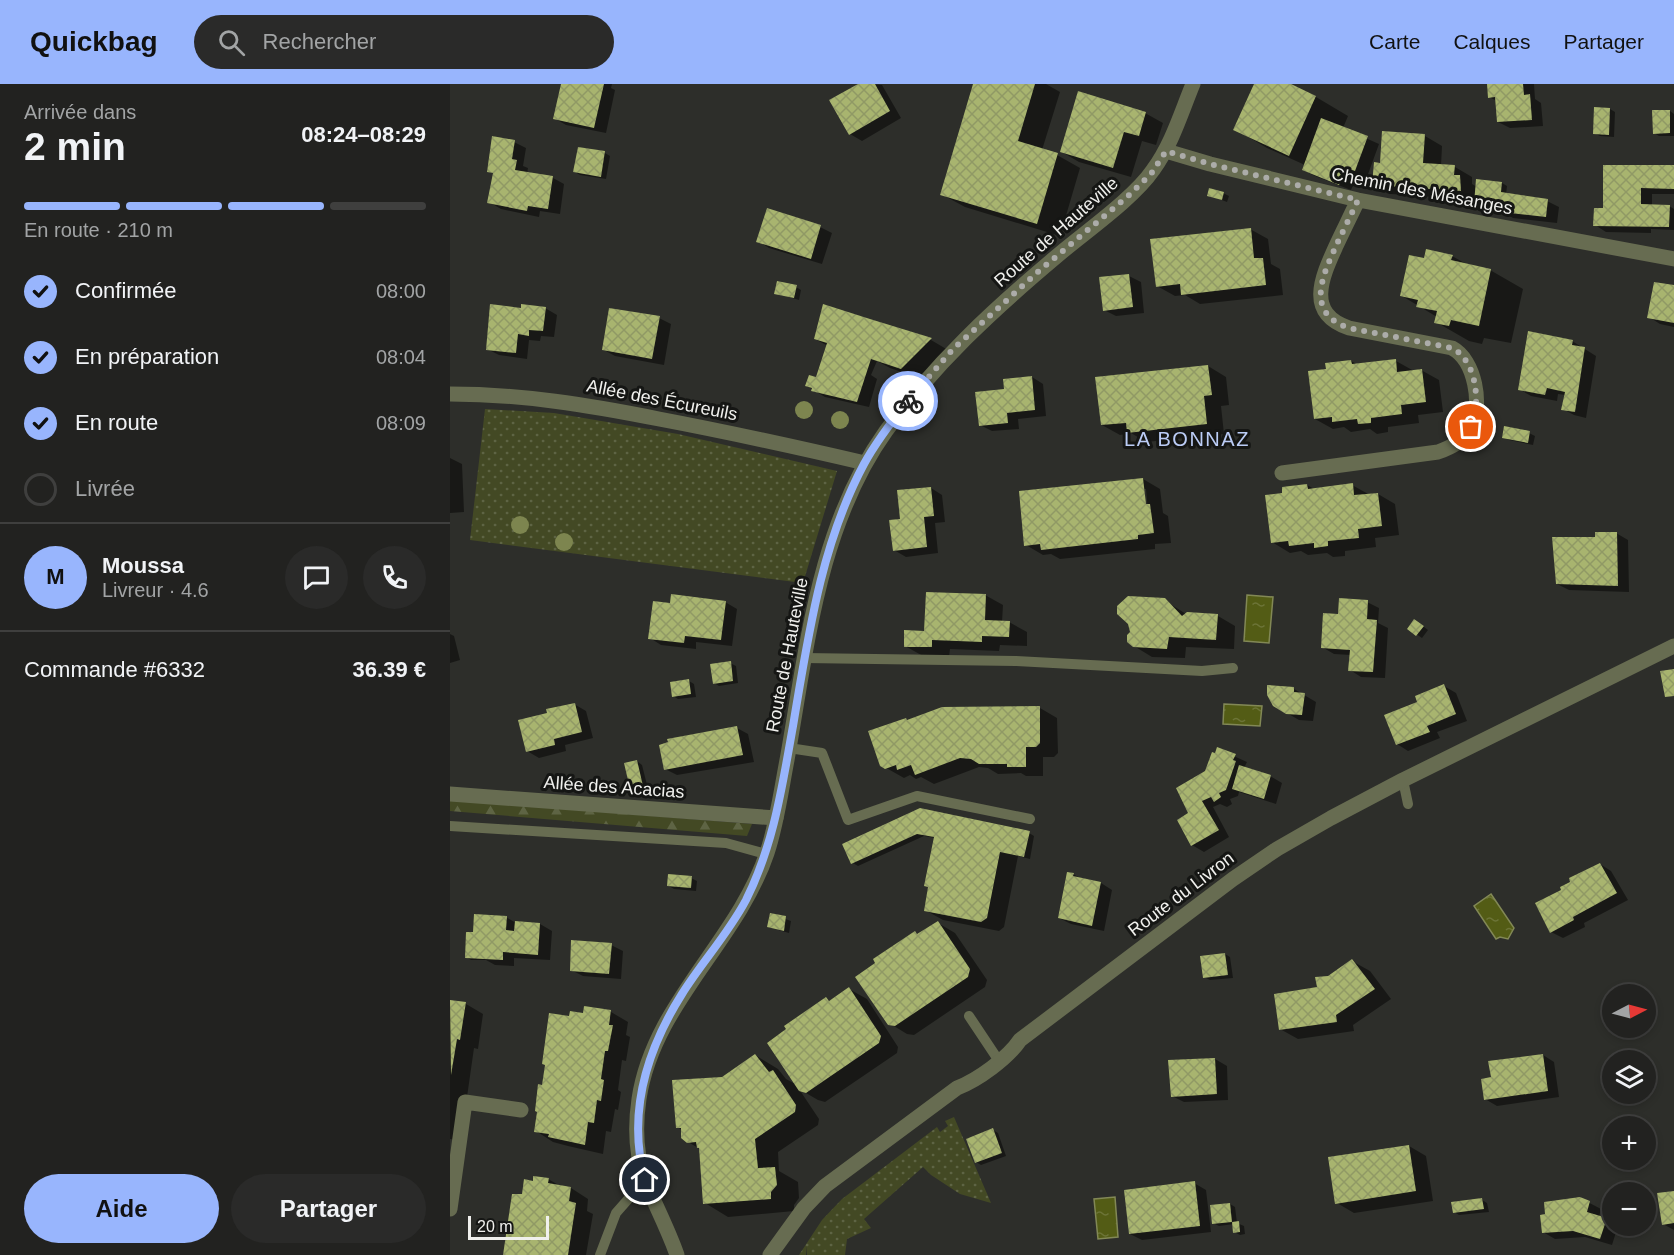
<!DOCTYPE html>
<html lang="fr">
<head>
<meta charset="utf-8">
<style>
  :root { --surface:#222220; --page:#2a2a29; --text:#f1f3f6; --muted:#a2a4a5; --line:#3f3f3e; --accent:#98b5fd }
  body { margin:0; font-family:Arial,sans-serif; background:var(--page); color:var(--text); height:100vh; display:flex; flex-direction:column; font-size:22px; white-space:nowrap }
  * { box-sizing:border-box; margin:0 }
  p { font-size:20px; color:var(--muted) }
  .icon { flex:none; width:33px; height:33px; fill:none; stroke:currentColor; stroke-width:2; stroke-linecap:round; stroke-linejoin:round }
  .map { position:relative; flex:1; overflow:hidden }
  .details { display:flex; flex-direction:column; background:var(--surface); width:450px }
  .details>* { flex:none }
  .needle { width:39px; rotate:84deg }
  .buttons { position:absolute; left:1152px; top:900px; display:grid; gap:12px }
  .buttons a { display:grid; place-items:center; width:54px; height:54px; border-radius:50%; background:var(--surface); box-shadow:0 3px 9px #0003,0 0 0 2px var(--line); font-size:30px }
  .scale { position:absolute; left:18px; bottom:15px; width:81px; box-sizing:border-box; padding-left:6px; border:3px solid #f0f0ed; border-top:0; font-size:16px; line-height:21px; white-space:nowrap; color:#f0f0ed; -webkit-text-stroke:4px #151614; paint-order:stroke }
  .pin { position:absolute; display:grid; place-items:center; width:51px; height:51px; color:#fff; margin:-26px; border:3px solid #fff; border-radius:50%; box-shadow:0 2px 6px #0007 }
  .courier { position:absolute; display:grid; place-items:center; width:60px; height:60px; margin:-30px; border:4px solid #98b5fd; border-radius:50%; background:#fff; color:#222; box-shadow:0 2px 8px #0007 }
  .summary em { font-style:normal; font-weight:800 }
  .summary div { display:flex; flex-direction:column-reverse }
  .summary { display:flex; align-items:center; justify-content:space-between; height:102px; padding:0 24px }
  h1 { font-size:39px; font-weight:800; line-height:45px }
  .bar { display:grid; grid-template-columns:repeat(4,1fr); gap:9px 6px; align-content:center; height:72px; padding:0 24px }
  .bar i { height:8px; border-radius:4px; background:var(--line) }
  .bar .on { background:var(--accent) }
  .bar p { grid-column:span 4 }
  .line { display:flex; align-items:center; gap:15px; padding:0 24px; border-top:2px solid var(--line) }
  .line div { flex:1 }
  .round { display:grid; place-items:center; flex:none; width:63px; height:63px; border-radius:32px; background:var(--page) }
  ol { padding:0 24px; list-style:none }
  li { display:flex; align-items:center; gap:18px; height:66px }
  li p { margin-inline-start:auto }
  li .icon { padding:6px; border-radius:50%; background:var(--accent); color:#111; stroke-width:4 }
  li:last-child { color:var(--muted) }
  li i { width:33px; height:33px; border:3px solid var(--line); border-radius:50% }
  .cta { display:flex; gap:12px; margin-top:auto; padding:12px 24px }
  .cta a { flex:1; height:69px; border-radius:36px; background:var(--accent); color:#111; font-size:24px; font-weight:800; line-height:69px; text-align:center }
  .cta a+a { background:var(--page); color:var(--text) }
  header { display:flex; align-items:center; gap:36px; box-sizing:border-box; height:84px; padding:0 30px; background:var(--accent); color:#111 }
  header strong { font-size:28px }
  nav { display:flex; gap:33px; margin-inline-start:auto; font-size:21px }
  .search { width:420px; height:54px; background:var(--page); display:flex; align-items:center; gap:15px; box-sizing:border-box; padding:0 21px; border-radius:33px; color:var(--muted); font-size:22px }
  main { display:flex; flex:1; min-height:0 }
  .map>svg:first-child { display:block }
  .grass { fill:url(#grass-dots) }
  .forest { fill:url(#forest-firs) }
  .water { fill:url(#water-ripples); stroke:#828856; stroke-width:1.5 }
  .shadow { fill:#0007; fill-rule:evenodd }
  .building { fill:url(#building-cross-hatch) }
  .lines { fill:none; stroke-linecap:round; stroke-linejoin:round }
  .service { stroke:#676c51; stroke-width:10 }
  .minor { stroke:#676c51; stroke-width:15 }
  .tertiary { stroke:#676c51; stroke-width:15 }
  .tree { fill:#7d854f }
  .done { stroke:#acaca9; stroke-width:6; stroke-dasharray:0 10.8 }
  .route { stroke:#98b5fd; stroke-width:8 }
  .labels { text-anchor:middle; stroke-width:6; stroke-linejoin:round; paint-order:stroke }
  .street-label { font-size:18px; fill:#f0f0ed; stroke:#151614 }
  .neighbourhood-label { font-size:20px; letter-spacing:1.5px; fill:#bbccf5; stroke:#151614 }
</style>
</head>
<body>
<header>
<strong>Quickbag</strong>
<div class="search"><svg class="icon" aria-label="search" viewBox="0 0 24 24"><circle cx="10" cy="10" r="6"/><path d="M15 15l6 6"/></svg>Rechercher</div>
<nav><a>Carte</a><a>Calques</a><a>Partager</a></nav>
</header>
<main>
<section class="details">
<div class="summary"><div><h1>2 min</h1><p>Arrivée dans</p></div><em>08:24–08:29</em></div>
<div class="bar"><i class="on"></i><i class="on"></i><i class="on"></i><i></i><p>En route · 210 m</p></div>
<ol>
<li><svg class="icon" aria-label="check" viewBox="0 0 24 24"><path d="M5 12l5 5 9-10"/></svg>Confirmée<p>08:00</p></li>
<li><svg class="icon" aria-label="check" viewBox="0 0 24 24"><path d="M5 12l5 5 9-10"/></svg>En préparation<p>08:04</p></li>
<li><svg class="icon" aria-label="check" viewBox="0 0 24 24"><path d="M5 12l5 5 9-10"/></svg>En route<p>08:09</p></li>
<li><i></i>Livrée</li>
</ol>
<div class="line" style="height:108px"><b class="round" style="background:var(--accent);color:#111">M</b><div><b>Moussa</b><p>Livreur · 4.6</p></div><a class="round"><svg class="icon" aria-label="chat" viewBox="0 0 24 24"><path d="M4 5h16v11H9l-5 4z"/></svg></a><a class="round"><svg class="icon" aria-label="phone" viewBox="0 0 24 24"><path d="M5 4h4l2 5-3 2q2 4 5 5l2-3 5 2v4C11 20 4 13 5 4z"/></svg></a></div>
<div class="line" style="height:78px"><div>Commande #6332</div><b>36.39 €</b></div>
<div class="cta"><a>Aide</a><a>Partager</a></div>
</section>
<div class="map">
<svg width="1224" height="1171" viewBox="0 0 1224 1171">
  <defs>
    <pattern id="grass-dots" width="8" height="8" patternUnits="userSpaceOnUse" patternTransform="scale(1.5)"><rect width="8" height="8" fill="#434924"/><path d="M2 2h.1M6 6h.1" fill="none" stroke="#5e6444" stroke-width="1.8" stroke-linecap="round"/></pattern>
    <pattern id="forest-firs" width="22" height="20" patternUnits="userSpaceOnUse" patternTransform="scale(1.5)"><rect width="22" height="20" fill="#434924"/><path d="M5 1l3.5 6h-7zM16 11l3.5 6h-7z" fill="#5e6444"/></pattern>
    <pattern id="water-ripples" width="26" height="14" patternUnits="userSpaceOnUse" patternTransform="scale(1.5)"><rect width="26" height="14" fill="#535c15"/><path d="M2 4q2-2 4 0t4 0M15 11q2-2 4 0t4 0" fill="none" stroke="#6c7437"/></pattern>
    <pattern id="building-cross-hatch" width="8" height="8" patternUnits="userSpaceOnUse" patternTransform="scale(1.5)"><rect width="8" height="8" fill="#a8b46f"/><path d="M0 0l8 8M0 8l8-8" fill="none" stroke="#909965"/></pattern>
  </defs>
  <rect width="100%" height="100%" fill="#2d2e2a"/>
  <path class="grass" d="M35 325 104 329 228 350 387 387 353 499 20 456Z
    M504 1033 541 1119 510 1110 481 1091 473 1083 414 1135 421 1144 397 1155 395 1171H357V1162L356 1171H349L372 1136 392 1115 487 1043 490 1048 498 1042 495 1037Z"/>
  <path class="forest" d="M0 716 302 740 297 752 0 727Z"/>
  <path class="water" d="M797 511 823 513 819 559 794 557Z
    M774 620 812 622 810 642 773 640Z
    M1041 810 1064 844 1058 855 1050 853 1046 855 1024 822Z
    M665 1113 668 1153 648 1155 644 1115Z"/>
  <path class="shadow" d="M113 0H162L161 4 165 6 156 49 116 41 104 34Z
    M411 0 432 1 451 34 412 57 400 50Z
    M524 0H596L610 8 592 66 607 71 630 84 610 152 515 123 491 110Z
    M805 0H837L866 13 898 32 893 44 929 60 917 93 908 90 901 106 865 92 853 86 855 81 817 64 785 45Z
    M1038 0H1084L1085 15 1091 19 1093 42 1060 44 1048 38 1047 17 1039 13Z
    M1160 25 1165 28 1164 53 1150 52 1144 49Z
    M1220 27 1224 30V52H1209L1204 49Z
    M695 29 713 39 706 61 692 57 681 93 629 78 612 68Z
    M975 52 992 62 991 82 1005 83 1022 93V100L1027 103 1052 99 1057 102 1056 111 1097 117 1109 123 1107 139 1063 134 1051 127V124L1031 122 1025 119 1026 116 941 110 924 100 931 81Z
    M64 58 76 64 73 82 78 84 77 90 103 94 114 100 110 130 90 127 89 133 51 125 39 118 44 90 39 87Z
    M155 69 160 72 156 95 130 91 125 88Z
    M1224 83V110H1202V122H1219L1224 125V146L1201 145V149L1156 148 1145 141 1155 125Z
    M773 109 779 112 777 118 759 111Z
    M318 126 370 143 382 149 372 180 319 164 308 157Z
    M800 145 818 155 821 180 830 185 833 211 750 220 735 211 725 212 707 202Z
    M1002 172 1018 181 1040 186 1073 205 1061 259 1034 254 1032 260 1019 257 986 238 987 233 952 212 976 176Z
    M679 192 691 198 694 229 666 232 654 226Z
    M346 203 351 206 349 216 326 209Z
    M1224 203V243L1210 240 1199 233Z
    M374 222 481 256 498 266 469 294 440 284 427 277 421 291 427 295 419 323 375 313 357 302 367 295 378 262 365 255Z
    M95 224 107 231 104 253 91 252 90 257 79 256 77 275 49 271 37 265 73 225Z
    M209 234 221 240 214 281 165 272 154 266Z
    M1122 257 1146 272 1136 334 1124 331 1113 325 1116 311 1108 310 1107 317 1081 312 1069 305Z
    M901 277 908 281 946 277 964 287 971 286 989 296 993 328 968 331 969 339 938 343V348L927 350 920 345 901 348 894 343 883 345 865 335 877 287Z
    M758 282 776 293 779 321 771 322 774 350 696 358 681 349 670 351 652 341Z
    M582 293 593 300 596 332 568 335 569 345 542 347 530 341Z
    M1079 349 1085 352 1083 361 1059 356 1054 353Z
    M0 374 12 380 14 428 0 429Z
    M693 395 710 405 713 429 718 432 721 459 705 460V465L610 475 601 470 593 471 576 461ZM693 405H696L698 428H695Z
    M857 401 864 405 902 401 920 411 928 410 945 420 949 451 925 454 926 463 895 467V472L883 473 877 469 858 471 851 467 840 469 822 458 834 410Z
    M481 404 492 411 495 438 485 439 488 469 456 473 444 466 452 436Z
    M1166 449 1178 456 1179 508 1119 506 1107 500Z
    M535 511 553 521 552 538H559L577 548V562L550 561 549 567 500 565 499 573 473 572 455 562Z
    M714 516 736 530 768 532 785 542 784 565 736 563 735 574 702 573 684 562Z
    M275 518 287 525 282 562 246 558V565L211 561 200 554 222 520Z
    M917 518 929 524 928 539 938 544 935 594 911 593 900 586 901 571 884 570 872 563 889 532Z
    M970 540 978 546 972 554 959 545Z
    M0 550 4 552 10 576 0 579Z
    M280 579 286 582 288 599 269 602 264 599Z
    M239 597 244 600 246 613 228 615 223 612Z
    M994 602 1006 609 1017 637 987 648 990 654 958 667 947 660 969 619Z
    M844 605 866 618 863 637 849 636 837 629Z
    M124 620 136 627 143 654 115 661 116 667 89 674 77 667 99 630Z
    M590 624 607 634 608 669 604 673H593V692H576L571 689 548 690 538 684 529 683 484 700 471 693 466 695 460 691 454 694 431 681 456 635 459 637Z
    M287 644 298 650 304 678 227 691 215 685Z
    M768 665 797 678 794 684 820 692 832 699 826 720 789 708 788 712 780 715 782 720 777 723 770 720 763 723 779 753 754 768 742 761 740 730 756 688Z
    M187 677 192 681 198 705 187 707 182 704Z
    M470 726 579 749 584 752 580 775 568 772 554 843 549 847 493 836 475 826 485 754 474 752 408 782 403 779Z
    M1150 780 1161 787 1178 816 1134 839 1135 843 1113 854 1101 848 1113 807Z
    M623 790 632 795 651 799 662 806 654 847 621 840 609 834Z
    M241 794 247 797 246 807 224 805 219 802Z
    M321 830 341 837 339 849 318 843Z
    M56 833 66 839 90 840 102 847 100 876 64 874V882L45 881 36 876H21L16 873 25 849Z
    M488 839 505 849 537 896 535 903 464 951 457 950 439 939 465 848 469 851Z
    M161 861 173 867 171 895 133 892 121 886Z
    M775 870 780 873 783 894 760 896 754 893Z
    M902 877 920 887 941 915 903 941 904 947 848 955 830 945 878 894Z
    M399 905 417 915 448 963 447 969 375 1018 368 1016 349 1005 369 1035 368 1041 328 1068 329 1087 348 1098 349 1114 344 1121V1127L278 1133 255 1119 250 1065 238 1058 232 1046 227 1043 273 994 305 971 328 985 336 995 347 1001 376 915 380 917Z
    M0 917 16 920 33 930 28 965 24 964 14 1034 5 1056 0 1055Z
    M135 923 161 928 178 938 176 951 180 953 176 977 172 976 168 1006 171 1008 168 1026 165 1025 161 1048 156 1047 153 1070 118 1062 103 1058 86 1047 93 1003 120 934 134 930Z
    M1093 971 1104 978 1109 1013 1047 1022 1035 1015 1042 995Z
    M765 975 777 982 778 1016 734 1018 722 1012Z
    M543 1046 548 1049 556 1072 531 1081 526 1078Z
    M959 1062 976 1072 983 1117 904 1129 887 1119Z
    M98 1095 112 1103 121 1104 138 1115 137 1127 143 1130 136 1171H54L73 1111 84 1099Z
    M744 1099 756 1106 761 1148 692 1156 680 1150Z
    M1224 1108V1146L1213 1140Z
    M1130 1114 1151 1125 1149 1133 1162 1139V1142H1168L1162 1161 1135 1153 1105 1155 1093 1148Z
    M1032 1116 1037 1119 1039 1128 1009 1131 1004 1128Z
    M780 1120 785 1123 787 1139 794 1142 795 1150 790 1151 784 1148V1140L769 1142 763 1139Z"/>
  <path class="building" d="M111 0H154L144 44 103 35Z
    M408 0H425L440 27 399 51 379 16Z
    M523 0H585L568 57 608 69 587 140 490 111Z
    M804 0H841L866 12 839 72 783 46Z
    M1037 0H1073L1074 11 1080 10 1082 36 1047 38 1045 13 1038 14Z
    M628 7 696 28 689 52 674 48 663 84 610 68Z
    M1144 23 1160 24 1159 51 1143 50Z
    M1202 26H1220V49L1203 50Z
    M871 34 918 52 905 87 896 84 889 101 852 86Z
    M932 47 975 50 973 79 1005 81 1004 91H1010L1011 107 922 101 924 78 930 79Z
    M42 52 65 56 62 75 67 76 65 86 103 92 98 125 78 122 77 127 37 119 43 89 37 88Z
    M128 63 155 67 151 93 123 88Z
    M1153 81H1224V105L1191 104V120L1220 121 1219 143 1143 142 1144 124H1153Z
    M1026 95 1052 98 1051 108 1098 115 1096 133 1050 128V122L1024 120Z
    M759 104 774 108 772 116 757 112Z
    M317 124 371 141 361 175 306 158Z
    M801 144 804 174H813L816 201 731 211 730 200 706 203 700 155Z
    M976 165 1003 171 1001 176 1041 185 1029 242 1001 236 999 242 984 239 987 227 966 223 968 216 950 212 959 171 974 174Z
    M679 190 683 223 653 227 649 193Z
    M327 197 347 201 344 214 324 210Z
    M1204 198 1224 201V239L1197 234Z
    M40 220 71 224V220L96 223 93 247 79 246V252L68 250 66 269 36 266Z
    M373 220 420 235 482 254 451 285 421 275 407 318 361 307 362 304 355 302 359 291 366 293 377 259 364 255Z
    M159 224 210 232 202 275 152 266Z
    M1078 247 1123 256 1122 261 1135 263 1125 328 1111 326 1115 308 1097 304 1095 311 1068 306Z
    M946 275 947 288 972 285 976 318 951 321 952 330 921 334V339L908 340 907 335 882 338V333L864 335 858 287 876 285 875 279 901 276 902 280Z
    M758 281 762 311 754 312 757 340 677 349 676 339 651 341 645 293Z
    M582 292 585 326 557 329 558 339 529 342 525 308 554 305 553 295Z
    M1054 342 1080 347 1078 359 1052 354Z
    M693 394 696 420H700L704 449 688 451V455L591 466 590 460 574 462 569 407Z
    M903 399 904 411 928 409 932 442 908 445 909 454 878 457V462L864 464V459L839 462 838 457 821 459 815 411 832 409V403L857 400 858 405Z
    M481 403 484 432 474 433 477 463 443 467 439 436 450 435 447 406Z
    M1145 448H1167L1168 502 1106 500 1102 453H1145Z
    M476 508 536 510 535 536 560 537 559 553 532 552V558L482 556V563H454V546L474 547Z
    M221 510 276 517 271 556 235 552 234 559 198 555 203 517 220 519Z
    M678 512 715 514 732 532 737 528 768 530 766 556 719 553 717 565 683 563 677 558V551L680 548 678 540 667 530V522Z
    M889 514 918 516 917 535 927 536 923 588 898 587 900 566 871 564 873 529 888 530Z
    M964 535 974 542 966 552 957 545Z
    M281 577 283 597 263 600 260 580Z
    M1224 585V612L1215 613 1210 587Z
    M239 595 241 610 222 613 220 598Z
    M994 600 1006 630 977 642 980 648 946 661 934 631 967 618 965 612Z
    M817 601 844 603V608L855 609 852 631 836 630 823 622 817 611Z
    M125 619 132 648 104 655 105 661 76 668 68 636 97 629 96 625Z
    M590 622V659L586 663H576V683H557V680H529L521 675 510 674 465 691 461 681 447 686 446 681 435 685 430 682 418 647 456 634 457 636 492 623Z
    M287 642 293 671 214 686 209 661 218 658 217 655Z
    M767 663 786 670 783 676 786 677 776 706 769 709 771 713 764 718 761 713 752 717 769 746 741 762 727 736 738 729 726 704 755 687 762 668 765 669Z
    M187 676 193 702 180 705 174 679Z
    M789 681 821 691 814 715 782 705Z
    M470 724 580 747 574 773 550 768 537 834 531 838 474 827 478 803 474 802 484 753 467 750 401 780 392 760Z
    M1150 779 1167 809 1123 833 1124 836 1100 849 1085 819 1111 806 1110 803 1120 798 1119 794Z
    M617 788 624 789 623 792 651 798 642 842 608 834Z
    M218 790 242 792 241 804 217 802Z
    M320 829 336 832 334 847 317 843Z
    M24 830 57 832 56 846 64 847 65 837 90 839 88 871 53 868V876L15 874 16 848H23Z
    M488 837 520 885 518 893 445 942 438 941 405 893 425 879 423 875 465 847 467 850Z
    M121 856 162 859 159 890 120 887Z
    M775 869 778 891 753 894 750 872Z
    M902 875 925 905 886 931 887 938 829 946 824 910 867 903 865 893 878 892Z
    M399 903 431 952 429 959 356 1009 349 1007 317 959 336 945 334 942 376 913 379 917Z
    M0 916 16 918 10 956 7 955 1 991Z
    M134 922 161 926 159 941H163L158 967H155L151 995 154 996 151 1017 147 1016 144 1039 138 1038 135 1061 98 1053 99 1050 84 1048 87 1028 85 1027 88 1000 92 1001 95 981 92 980 99 929 119 932 120 927 133 929Z
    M305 970 319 988 323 986 346 1021 345 1028 305 1055 308 1084 325 1083 327 1101 321 1108V1115L253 1120 249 1064H247L246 1058 237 1059 231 1054V1044H226L222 996 272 993Z
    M1093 970 1098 1007 1034 1016 1031 995 1041 993 1038 977Z
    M765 974 767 1010 721 1013 718 976Z
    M543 1044 552 1069 525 1079 516 1055Z
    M959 1061 966 1107 885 1120 878 1073Z
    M83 1092 99 1094 98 1099 121 1103 119 1117 126 1119 118 1171H53L62 1110H72L74 1095 83 1097Z
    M745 1097 750 1142 679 1150 674 1106Z
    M1224 1107V1139L1212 1141 1207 1109Z
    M1130 1113 1140 1117 1137 1128 1157 1134 1150 1155 1123 1147 1092 1149 1090 1131 1095 1130 1094 1118Z
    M1032 1114 1034 1125 1003 1129 1001 1118Z
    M780 1119 782 1138 789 1137 790 1148 783 1149 782 1138 762 1140 760 1121Z"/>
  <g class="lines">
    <path class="service" d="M354 574 566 577 752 587 783 584
      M339 664 372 669 398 736 467 712 580 735
      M953 696 958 720
      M0 742 276 759 316 770
      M519 932 549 977
      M150 1171 166 1129 195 1096"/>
    <path class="minor" d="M716 67 760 80 908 116 1224 175
      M0 310C71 310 139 321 209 335 278 348 346 363 415 379
      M832 389 988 368C1002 363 1013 357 1021 344 1033 321 1025 276 1002 264L899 244C855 229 872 193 886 162 893 147 901 131 908 116
      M0 710 326 734
      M0 1125 15 1018 71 1026"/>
    <path class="tertiary" d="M227 1171C218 1145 205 1121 195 1096 186 1071 185 1042 189 1015 203 920 287 858 317 769 327 739 331 707 337 676 357 564 368 442 436 347 484 280 544 225 607 172 635 148 683 115 703 86 722 60 731 29 743 0
      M320 1171 354 1124 375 1102 507 1004C528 996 558 974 570 956L783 795 827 765 881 734 953 696 1224 562"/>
  </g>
  <g class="tree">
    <circle cx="354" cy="326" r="9"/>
    <circle cx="390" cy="336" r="9"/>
    <circle cx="70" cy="441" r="9"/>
    <circle cx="114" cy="458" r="9"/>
  </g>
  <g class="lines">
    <path class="done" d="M458 317 503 265 589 187 677 113 701 90 716 67 760 80 908 116C901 131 893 147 886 162 872 193 855 229 899 244L1002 264C1027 277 1031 319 1021 343"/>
    <path class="route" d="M195 1096C177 1030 196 967 232 910 252 878 278 850 296 816 324 760 332 703 343 642 358 553 371 460 414 380 426 358 442 337 458 317"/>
  </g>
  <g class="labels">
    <g class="street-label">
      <text transform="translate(972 107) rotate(11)" y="6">Chemin des Mésanges</text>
      <text transform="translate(606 148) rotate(-41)" y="6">Route de Hauteville</text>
      <text transform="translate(212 316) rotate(11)" y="6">Allée des Écureuils</text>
      <text transform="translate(337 571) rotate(-79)" y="6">Route de Hauteville</text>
      <text transform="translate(164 703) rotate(4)" y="6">Allée des Acacias</text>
      <text transform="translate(731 810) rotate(-37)" y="6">Route du Livron</text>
    </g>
    <g class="neighbourhood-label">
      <text x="737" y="362">LA BONNAZ</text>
    </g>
  </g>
</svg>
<div class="buttons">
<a><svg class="needle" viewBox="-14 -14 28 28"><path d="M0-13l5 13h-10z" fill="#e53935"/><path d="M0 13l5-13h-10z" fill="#a2a4a5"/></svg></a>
<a><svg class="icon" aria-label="layers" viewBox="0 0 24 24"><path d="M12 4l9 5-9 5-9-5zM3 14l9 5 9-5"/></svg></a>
<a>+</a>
<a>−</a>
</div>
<div class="scale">20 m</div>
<div class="pin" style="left:1021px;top:343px;background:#ea580c"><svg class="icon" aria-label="bag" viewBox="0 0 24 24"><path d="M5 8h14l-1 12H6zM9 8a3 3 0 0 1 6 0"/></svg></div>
<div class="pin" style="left:195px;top:1096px;background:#1f2937"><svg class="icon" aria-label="home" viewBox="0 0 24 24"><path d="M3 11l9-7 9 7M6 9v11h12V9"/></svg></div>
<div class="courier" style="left:458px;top:317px"><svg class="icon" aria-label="bike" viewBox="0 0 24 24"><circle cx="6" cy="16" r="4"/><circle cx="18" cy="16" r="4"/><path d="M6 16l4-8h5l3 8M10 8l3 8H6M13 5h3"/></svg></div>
</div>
</main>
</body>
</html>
